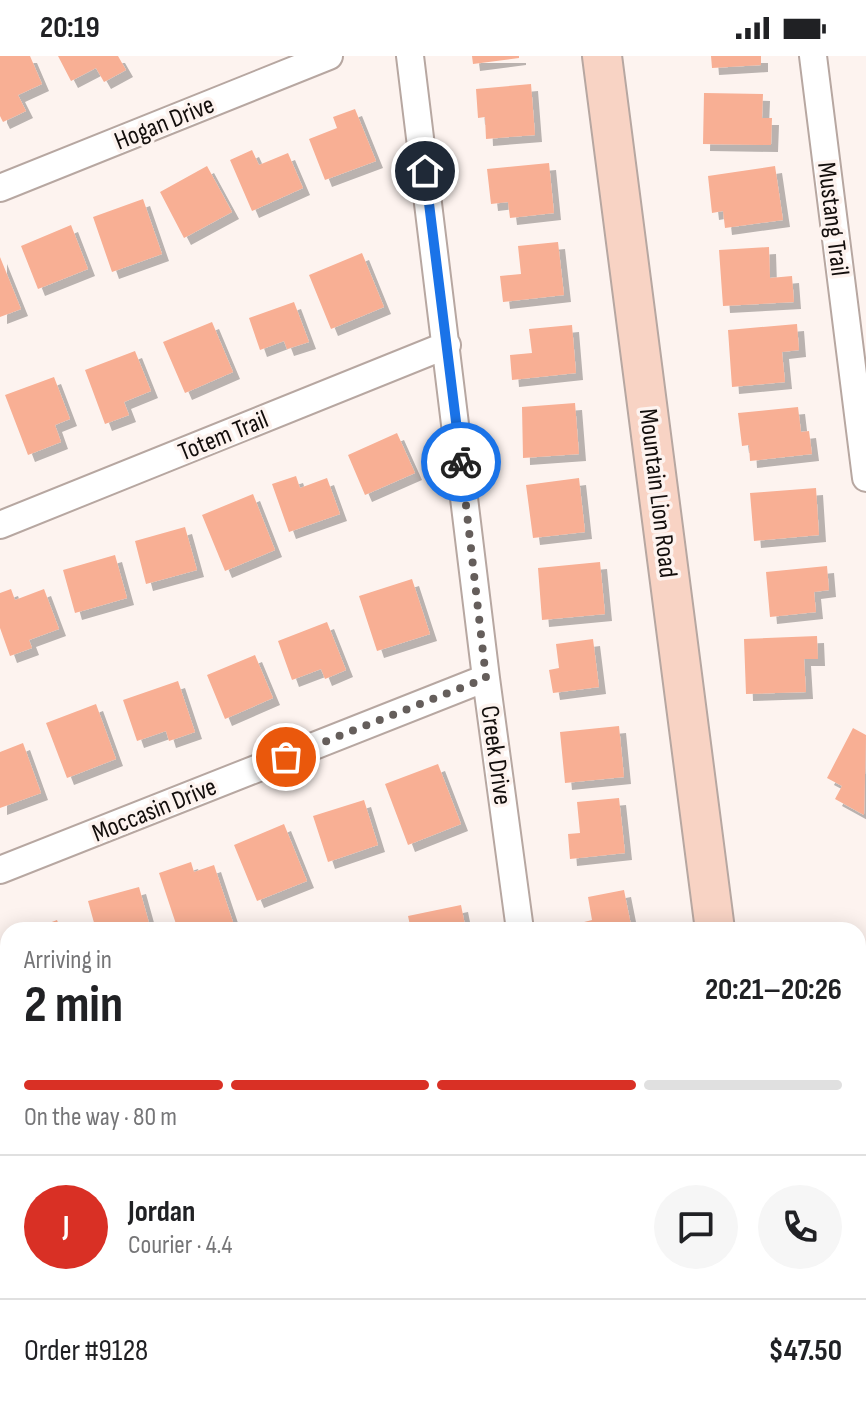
<!DOCTYPE html>
<html lang="en">
<head>
<meta charset="utf-8">
<style>
  :root { --surface:#fff; --page:#f6f6f6; --text:#202124; --muted:#757577; --line:#e0e0e0; --accent:#d93025 }
  body { margin:0; font-family:"Sofia Sans Condensed",sans-serif; background:var(--page); color:var(--text); height:100vh; display:flex; flex-direction:column; font-size:30px; white-space:nowrap }
  * { box-sizing:border-box; margin:0 }
  p { font-size:26px; color:var(--muted) }
  .icon { flex:none; width:44px; height:44px; fill:none; stroke:currentColor; stroke-width:2; stroke-linecap:round; stroke-linejoin:round }
  .map { position:relative; flex:1; overflow:hidden }
  .details { position:absolute; left:0px; top:866px; width:866px; height:496px; display:flex; flex-direction:column; background:var(--surface); border-radius:24px 24px 0 0; box-shadow:0 4px 20px #0003 }
  .details>* { flex:none }
  .pin { position:absolute; display:grid; place-items:center; width:68px; height:68px; color:#fff; margin:-34px; border:4px solid #fff; border-radius:50%; box-shadow:0 2px 8px #0007 }
  .courier { position:absolute; display:grid; place-items:center; width:80px; height:80px; margin:-40px; border:6px solid #1a73e8; border-radius:50%; background:#fff; color:#222; box-shadow:0 2px 10px #0007 }
  .head em { font-style:normal; font-weight:700 }
  .head div { display:flex; flex-direction:column-reverse }
  .head { display:flex; align-items:center; justify-content:space-between; height:136px; padding:0 24px }
  h1 { font-size:52px; font-weight:700; line-height:60px }
  .bar { display:grid; grid-template-columns:repeat(4,1fr); gap:12px 8px; align-content:center; height:96px; padding:0 24px }
  .bar i { height:10px; border-radius:6px; background:var(--line) }
  .bar .on { background:var(--accent) }
  .bar p { grid-column:span 4 }
  .line { display:flex; align-items:center; gap:20px; padding:0 24px; border-top:2px solid var(--line) }
  .line div { flex:1 }
  .round { display:grid; place-items:center; flex:none; width:84px; height:84px; border-radius:42px; background:var(--page) }
  .status { display:flex; justify-content:space-between; align-items:center; height:56px; padding:0 40px; background:var(--surface); direction:ltr }
  .status svg { height:22px; fill:currentColor }
  .map>svg:first-child { display:block }
  .building { fill:#f8af94; filter:url(#shadow) }
  .lines { fill:none; stroke-linecap:round; stroke-linejoin:round }
  .street-casing { stroke:#b7a7a1; stroke-width:30 }
  .secondary-casing { stroke:#b7a7a1; stroke-width:42 }
  .street { stroke:#fff; stroke-width:26 }
  .secondary { stroke:#f8d3c4; stroke-width:38 }
  .done { stroke:#655e5b; stroke-width:8; stroke-dasharray:0 14.4 }
  .route { stroke:#1a73e8; stroke-width:10 }
  .labels { text-anchor:middle; stroke-width:7; stroke-linejoin:round; paint-order:stroke }
  .street-label { font-size:26px; fill:#130e0c; stroke:#fdf3ef }
</style>
</head>
<body>
<div class="status"><b>20:19</b><svg viewBox="0 0 49 12"><path d="M0 12V9h3v3zM5 12V6h3v6zM10 12V3h3v9zM15 12V0h3v12zM26 1h20v11H26zM47 4h2v5h-2z"/></svg></div>
<div class="map">
<svg width="866" height="1362" viewBox="0 0 866 1362">
  <defs>
    <filter id="shadow"><feDropShadow dx="7" dy="7" stdDeviation="0" flood-color="#0004"/></filter>
  </defs>
  <rect width="100%" height="100%" fill="#fdf3ef"/>
  <path class="building" d="M0 0H30L42 28 18 39 26 55 3 66 0 60Z
    M58 0H118L126 14 104 26 96 12 71 25Z
    M472 0H519V2L473 8Z
    M711 0H761V9L712 12Z
    M531 28 535 79 486 83 485 61 478 62 476 33Z
    M704 37 763 38 762 62H772L771 89 703 88Z
    M355 53 376 105 325 124 309 83 337 72 333 61Z
    M252 94 259 109 288 97 303 132 252 155 230 104Z
    M549 107 554 157 510 162 508 146 491 148 487 113Z
    M207 110 232 156 184 182 160 136Z
    M775 110 783 164 725 172 723 155 712 157 708 120Z
    M143 143 162 198 112 216 93 161Z
    M71 169 88 213 38 233 21 190Z
    M558 186 564 239 503 246 500 220 521 218 518 190Z
    M769 191 770 222 792 220 794 246 723 250 719 194Z
    M362 197 384 251 331 273 309 219Z
    M0 201 21 253 0 261Z
    M294 246 309 286 287 293 284 285 260 294 249 262Z
    M212 266 233 316 185 337 163 286Z
    M797 268 799 294 782 296 785 326 732 331 728 274Z
    M572 269 576 317 512 324 510 299 532 297 529 273Z
    M135 295 151 335 124 346 129 359 105 368 85 314Z
    M54 321 70 363 55 369 61 386 28 399 5 339Z
    M575 347 579 398 523 402 522 351Z
    M798 351 801 376 809 375 812 398 750 405 749 389 742 390 738 357Z
    M397 377 415 417 365 439 348 399Z
    M296 420 300 432 327 422 340 458 289 476 272 428Z
    M579 422 585 476 533 482 526 429Z
    M816 432 819 479 754 485 750 437Z
    M253 438 275 494 225 515 202 459Z
    M185 471 197 514 146 528 135 485Z
    M115 499 127 542 75 557 63 514Z
    M600 506 605 558 542 564 538 512Z
    M827 510 829 534 814 536 816 556 770 561 766 516Z
    M412 523 430 578 377 595 359 540Z
    M11 533 15 544 44 533 59 573 29 584 32 592 10 600 0 572V537Z
    M327 566 346 614 325 623 321 613 292 624 278 585Z
    M817 580 818 603H804L806 636 746 638 744 583Z
    M593 583 599 631 553 637 549 614 559 612 556 588Z
    M255 599 273 642 225 663 207 619Z
    M178 625 195 676 169 685 166 675 137 685 123 644Z
    M96 648 116 703 67 722 46 667Z
    M619 670 624 721 565 727 560 676Z
    M853 672 866 679 864 759 835 743 842 730 827 722Z
    M23 687 41 737 0 752V696Z
    M438 708 461 768 408 789 385 728Z
    M619 742 625 797 570 803 568 778 580 777 577 746Z
    M364 744 378 789 328 806 313 760Z
    M284 768 307 825 257 845 234 789Z
    M191 806 194 816 214 809 233 866 210 874H178L159 817Z
    M139 831 151 874H96L88 845Z
    M624 834 632 874H581L580 867 592 864 588 841Z
    M461 849 466 874H411L408 860Z
    M57 864 61 874H31Z
    M866 917V968L858 969V918Z
    M5 1098 8 1099V1162L0 1160V1122Z
    M858 1123H860L863 1157H858Z
    M8 1204V1260L0 1263V1207Z
    M858 1306H866V1360L850 1359V1354H858Z
    M71 1354H130L135 1362H64L62 1359Z
    M419 1354H446L434 1362H424Z
    M593 1354 610 1358 611 1354H678L675 1362H591Z"/>
  <g class="lines">
    <defs>
      <path id="street" d="M410 0 486 622 520 874
        M813 0 866 422
        M0 132 329 0
        M0 469 447 289
        M0 814 486 622
        M858 1037 866 1036
        M206 1354 211 1362
        M522 1362 527 1354"/>
      <path id="secondary" d="M602 0 715 874
        M737 1362 739 1354"/>
    </defs>
    <use href="#street" class="street-casing"/>
    <use href="#secondary" class="secondary-casing"/>
    <use href="#street" class="street"/>
    <use href="#secondary" class="secondary"/>
  </g>
  <g class="lines">
    <path class="done" d="M286 701 486 622 461 406"/>
    <path class="route" d="M425 115 461 406"/>
  </g>
  <g class="labels">
    <g class="street-label">
      <text transform="translate(164 66) rotate(-22)" y="9">Hogan Drive</text>
      <text transform="translate(834 163) rotate(83)" y="9">Mustang Trail</text>
      <text transform="translate(223 379) rotate(-22)" y="9">Totem Trail</text>
      <text transform="translate(659 437) rotate(83)" y="9">Mountain Lion Road</text>
      <text transform="translate(497 699) rotate(82)" y="9">Creek Drive</text>
      <text transform="translate(154 753) rotate(-22)" y="9">Moccasin Drive</text>
    </g>
  </g>
</svg>
<div class="pin" style="left:286px;top:701px;background:#ea580c"><svg class="icon" aria-label="bag" viewBox="0 0 24 24"><path d="M5 8h14l-1 12H6zM9 8a3 3 0 0 1 6 0"/></svg></div>
<div class="pin" style="left:425px;top:115px;background:#1f2937"><svg class="icon" aria-label="home" viewBox="0 0 24 24"><path d="M3 11l9-7 9 7M6 9v11h12V9"/></svg></div>
<div class="courier" style="left:461px;top:406px"><svg class="icon" aria-label="bike" viewBox="0 0 24 24"><circle cx="6" cy="16" r="4"/><circle cx="18" cy="16" r="4"/><path d="M6 16l4-8h5l3 8M10 8l3 8H6M13 5h3"/></svg></div>
<section class="details">
<div class="head"><div><h1>2 min</h1><p>Arriving in</p></div><em>20:21–20:26</em></div>
<div class="bar"><i class="on"></i><i class="on"></i><i class="on"></i><i></i><p>On the way · 80 m</p></div>
<div class="line" style="height:144px"><b class="round" style="background:var(--accent);color:#fff">J</b><div><b>Jordan</b><p>Courier · 4.4</p></div><a class="round"><svg class="icon" aria-label="chat" viewBox="0 0 24 24"><path d="M4 5h16v11H9l-5 4z"/></svg></a><a class="round"><svg class="icon" aria-label="phone" viewBox="0 0 24 24"><path d="M5 4h4l2 5-3 2q2 4 5 5l2-3 5 2v4C11 20 4 13 5 4z"/></svg></a></div>
<div class="line" style="height:104px"><div>Order #9128</div><b>$47.50</b></div>
</section>
</div>
</body>
</html>
